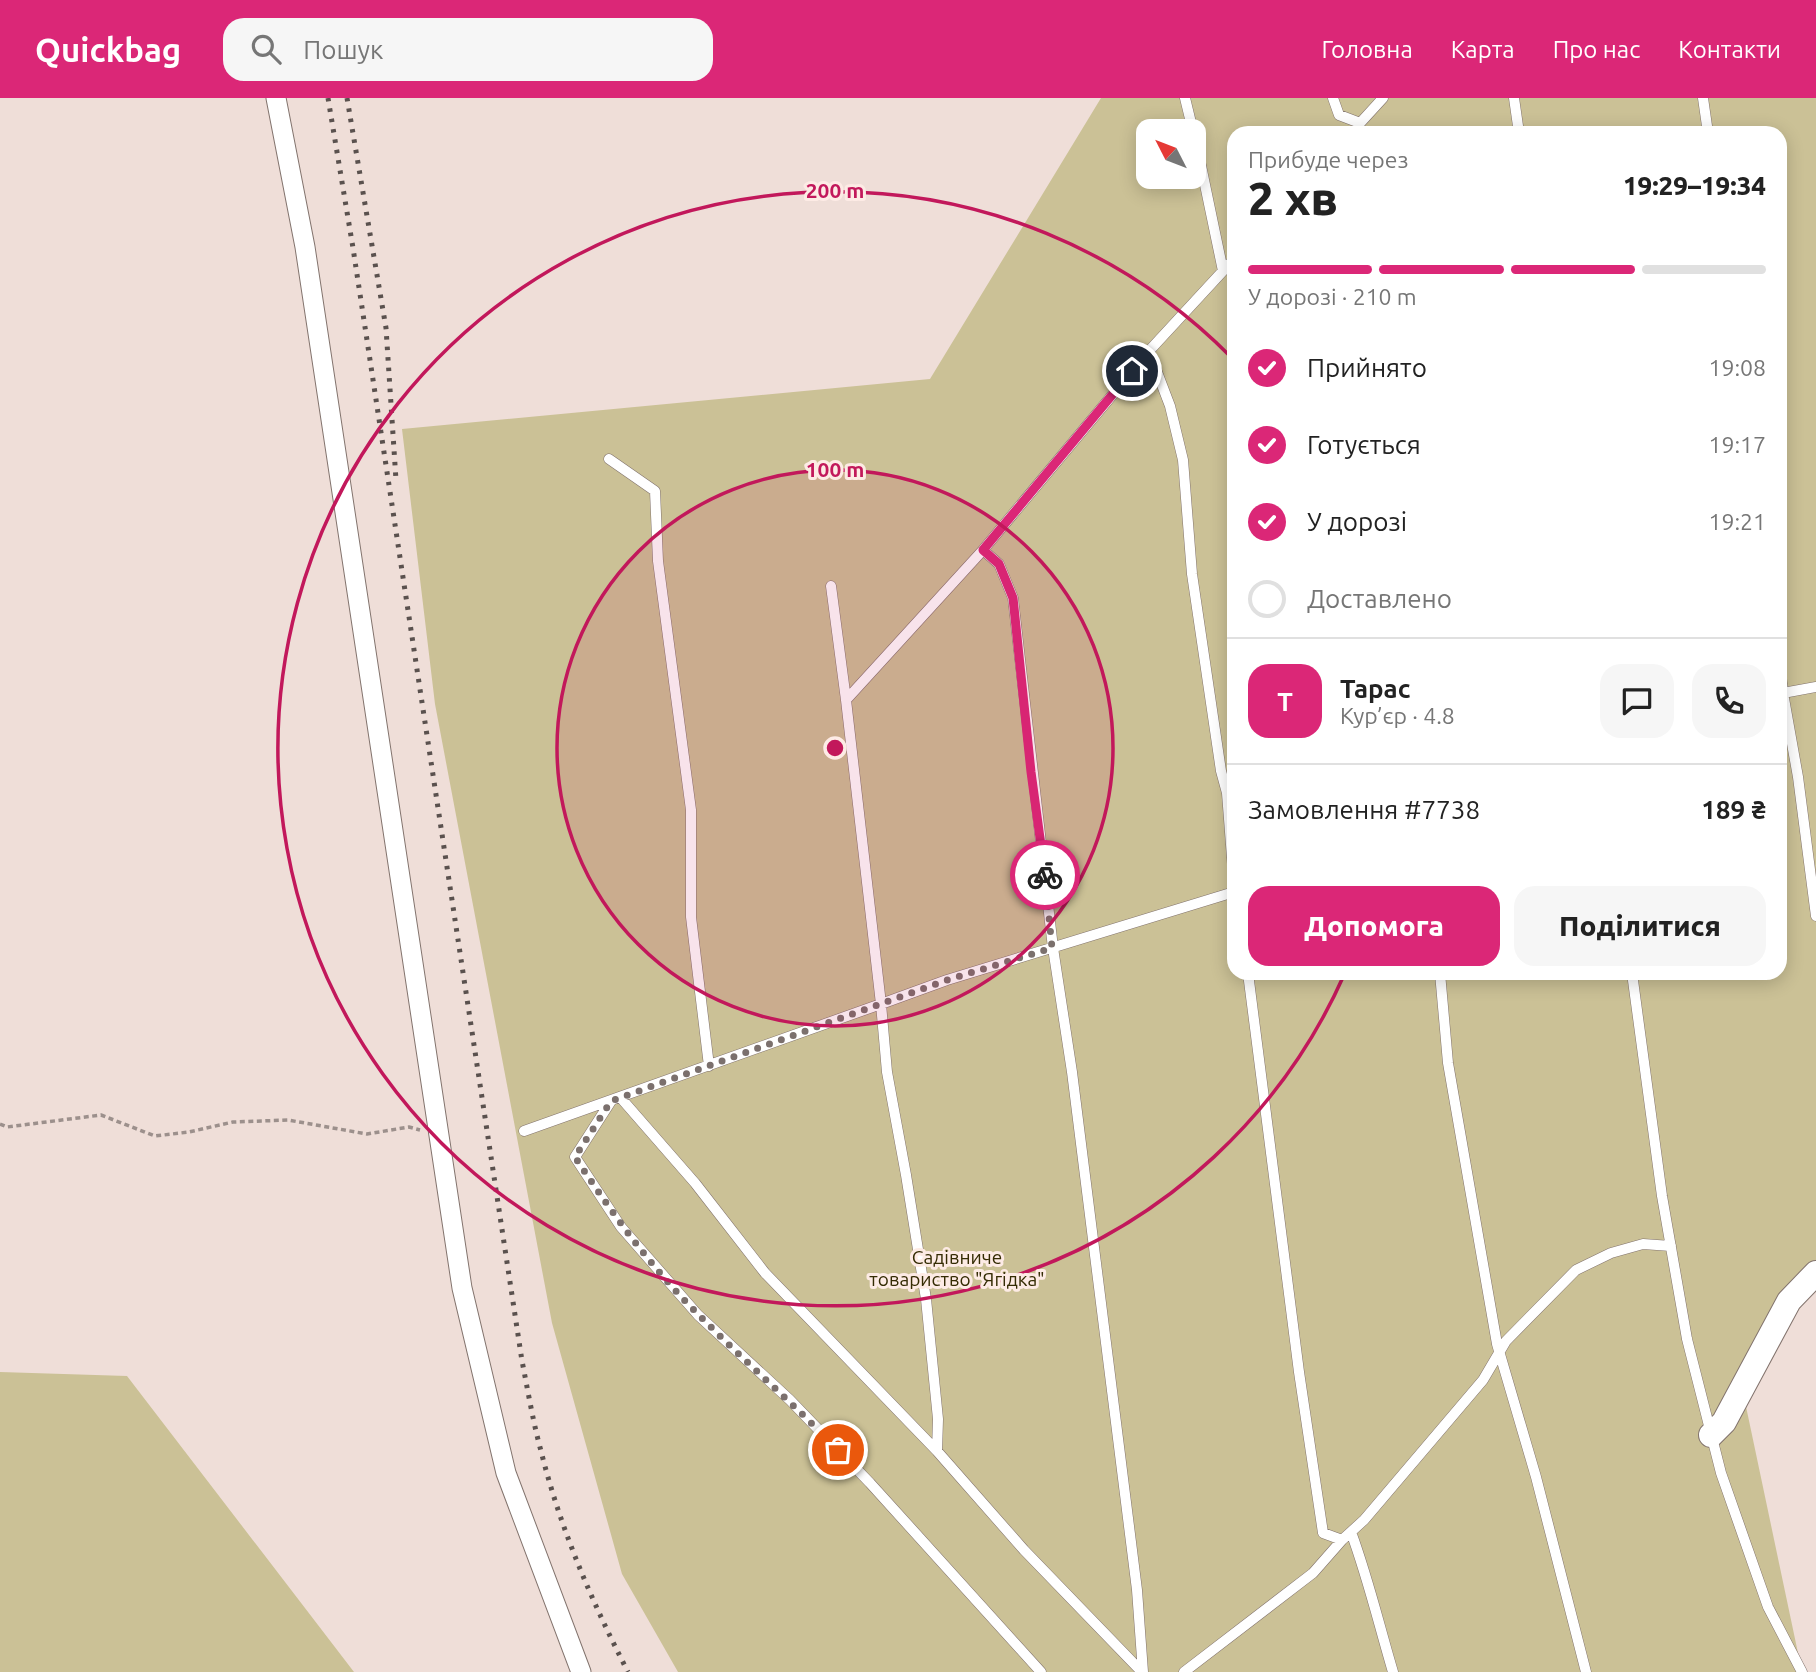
<!DOCTYPE html>
<html lang="uk">
<head>
<meta charset="utf-8">
<style>
  :root { --surface:#fff; --page:#f6f6f6; --text:#222; --muted:#767676; --line:#e0e0e0; --accent:#db2777 }
  body { margin:0; font-family:Ubuntu,sans-serif; background:var(--page); color:var(--text); height:100vh; display:flex; flex-direction:column; font-size:26px; white-space:nowrap }
  * { box-sizing:border-box; margin:0 }
  p { font-size:23px; color:var(--muted) }
  .icon { flex:none; width:38px; height:38px; fill:none; stroke:currentColor; stroke-width:2; stroke-linecap:round; stroke-linejoin:round }
  .map { position:relative; flex:1; overflow:hidden }
  .details { position:absolute; left:1227px; top:28px; width:560px; height:854px; display:flex; flex-direction:column; background:var(--surface); border-radius:21px; box-shadow:0 4px 18px #0003 }
  .details>* { flex:none }
  .needle { width:46px; rotate:312deg }
  .buttons { position:absolute; left:1136px; top:21px; display:grid; gap:14px }
  .buttons a { display:grid; place-items:center; width:70px; height:70px; border-radius:14px; background:var(--surface); box-shadow:0 4px 18px #0003; font-size:35px }
  .pin { position:absolute; display:grid; place-items:center; width:60px; height:60px; color:#fff; margin:-30px; border:4px solid #fff; border-radius:50%; box-shadow:0 2px 7px #0007 }
  .courier { position:absolute; display:grid; place-items:center; width:70px; height:70px; margin:-35px; border:5px solid #db2777; border-radius:50%; background:#fff; color:#222; box-shadow:0 2px 9px #0007 }
  .head em { font-style:normal; font-weight:800 }
  .head div { display:flex; flex-direction:column-reverse }
  .head { display:flex; align-items:center; justify-content:space-between; height:119px; padding:0 21px }
  h1 { font-size:46px; font-weight:800; line-height:52px }
  .bar { display:grid; grid-template-columns:repeat(4,1fr); gap:10px 7px; align-content:center; height:84px; padding:0 21px }
  .bar i { height:9px; border-radius:5px; background:var(--line) }
  .bar .current { background:var(--accent) }
  .bar p { grid-column:span 4 }
  .line { display:flex; align-items:center; gap:18px; padding:0 21px; border-top:2px solid var(--line) }
  .line div { flex:1 }
  .round { display:grid; place-items:center; flex:none; width:74px; height:74px; border-radius:21px; background:var(--page) }
  ol { padding:0 21px; list-style:none }
  li { display:flex; align-items:center; gap:21px; height:77px }
  li p { margin-inline-start:auto }
  li .icon { padding:7px; border-radius:50%; background:var(--accent); color:#fff; stroke-width:4 }
  li:last-child { color:var(--muted) }
  li i { width:38px; height:38px; border:4px solid var(--line); border-radius:50% }
  .cta { display:flex; gap:14px; margin-top:auto; padding:14px 21px }
  .cta a { flex:1; height:80px; border-radius:21px; background:var(--accent); color:#fff; font-size:28px; font-weight:800; line-height:80px; text-align:center }
  .cta a+a { background:var(--page); color:var(--text) }
  header { display:flex; align-items:center; gap:42px; box-sizing:border-box; height:98px; padding:0 35px; background:var(--accent); color:#fff }
  header strong { font-size:33px }
  nav { display:flex; gap:38px; margin-inline-start:auto; font-size:24px }
  .search { width:490px; height:63px; background:var(--page); display:flex; align-items:center; gap:18px; box-sizing:border-box; padding:0 24px; border-radius:21px; color:var(--muted); font-size:26px }
  .map>svg:first-child { display:block }
  .green { fill:#cbc196; fill-rule:evenodd }
  .lines { fill:none; stroke-linecap:round; stroke-linejoin:round }
  .service-casing { stroke:#82736d; stroke-width:11 }
  .minor-casing { stroke:#82736d; stroke-width:21 }
  .tertiary-casing { stroke:#82736d; stroke-width:26 }
  .path { stroke:#9c908c; stroke-width:3.5; stroke-dasharray:5 3.5; stroke-linecap:butt }
  .service { stroke:#fff; stroke-width:10 }
  .minor { stroke:#fff; stroke-width:19 }
  .tertiary { stroke:#fff; stroke-width:24 }
  .rail { stroke:#5a514e; stroke-width:5; stroke-dasharray:3.5 7; stroke-linecap:butt }
  .done { stroke:#7b706d; stroke-width:7; stroke-dasharray:0 12.6 }
  .route { stroke:#db2777; stroke-width:9 }
  .ring { fill:none; stroke:#c2185b; stroke-width:3.5 }
  .labels { text-anchor:middle; stroke-width:6; stroke-linejoin:round; paint-order:stroke }
  .park-label { font-size:19px; fill:#342b03; stroke:#fdebe5 }
  .centre { fill:#c2185b; stroke:#fdebe5; stroke-width:3.5 }
  .ring-label { font-size:21px; text-anchor:middle; font-weight:bold; fill:#c2185b; stroke:#fdebe5; stroke-width:6; stroke-linejoin:round; paint-order:stroke }
</style>
</head>
<body>
<header>
<strong>Quickbag</strong>
<div class="search"><svg class="icon" aria-label="search" viewBox="0 0 24 24"><circle cx="10" cy="10" r="6"/><path d="M15 15l6 6"/></svg>Пошук</div>
<nav><a>Головна</a><a>Карта</a><a>Про нас</a><a>Контакти</a></nav>
</header>
<div class="map">
<svg width="1816" height="1574" viewBox="0 0 1816 1574">
  <rect width="100%" height="100%" fill="#efded8"/>
  <path class="green" d="M1101 0H1816V1184L1744 1299 1802 1574H678L622 1476 552 1225 435 606 402 331 930 281ZM1148 33H1194V79H1148ZM1234 35H1780V875H1234Z
    M0 1274 127 1278 354 1574H0Z"/>
  <g class="lines">
    <defs>
      <path id="service" d="M1185 0 1193 33
        M1333 0 1339 17 1360 25
        M1514 0 1519 35
        M1703 0 1708 35
        M1194 34 1223 173
        M1351 35 1383 0
        M1149 253 1170 308 1183 362 1192 476 1221 673 1227 695 1234 785
        M609 361 655 393 658 463 691 712V819L709 968
        M983 452 999 466 1013 500 1053 850 1072 974 1137 1492 1143 1574
        M831 488 846 602
        M1780 567 1783 595 1816 589
        M1780 596 1783 595 1798 679 1816 818
        M1248 875 1299 1274 1323 1435 1342 1442 1364 1422 1483 1282 1506 1243 1576 1172 1611 1155 1643 1146 1671 1148
        M1440 875 1448 965 1497 1246 1536 1379 1586 1574
        M1632 875 1662 1098 1687 1241 1721 1375 1768 1509 1802 1574
        M620 999 695 1085 765 1175 937 1353
        M611 1003 575 1059 621 1129 698 1217 790 1302 870 1385 1041 1574
        M524 1033 881 906 846 602 983 452 1149 253 1234 161
        M1351 1434C1368 1480 1379 1527 1393 1574
        M1142 1574 1024 1452 937 1353 938 1321 926 1201 906 1077 887 974 881 906 947 882 1234 794
        M1184 1574 1313 1475 1342 1442"/>
      <path id="minor" d="M276 0 305 149 462 1190 506 1375 581 1574"/>
      <path id="tertiary" d="M1711 1337 1724 1324 1789 1203 1816 1175"/>
    </defs>
    <use href="#service" class="service-casing"/>
    <use href="#minor" class="minor-casing"/>
    <use href="#tertiary" class="tertiary-casing"/>
    <path class="path" d="M0 1026 7 1029 101 1017 155 1038 189 1034 233 1024 288 1022 367 1036 409 1029 420 1032"/>
    <use href="#service" class="service"/>
    <use href="#minor" class="minor"/>
    <use href="#tertiary" class="tertiary"/>
    <path class="rail" d="M328 0 353 150 522 1263C528 1293 533 1324 541 1353 560 1430 592 1504 628 1574
      M347 0 386 230 396 382"/>
  </g>
  <g class="lines">
    <path class="done" d="M838 1352C794 1306 745 1264 700 1218 651 1170 612 1115 575 1059L611 1003 947 882 1052 850 1045 777"/>
    <path class="route" d="M1045 777 1031 674 1013 500 999 466 983 452 1132 273"/>
  </g>
  <circle cx="835" cy="650" r="278" fill="#c2185b" fill-opacity=".12"/>
  <g class="ring">
    <circle cx="835" cy="650" r="278"/>
    <path d="M1344 877A557 557 0 1 1 1232 260"/>
  </g>
  <g class="labels">
    <g class="park-label">
      <text x="957" y="1166">Садівниче<tspan x="957" dy="22">товариство "Ягідка"</tspan></text>
    </g>
  </g>
  <circle cx="835" cy="650" r="10" class="centre"/>
  <g class="ring-label">
    <text x="835" y="100">200 m</text>
    <text x="835" y="379">100 m</text>
  </g>
</svg>
<div class="buttons">
<a><svg class="needle" viewBox="-14 -14 28 28"><path d="M0-13l5 13h-10z" fill="#e53935"/><path d="M0 13l5-13h-10z" fill="#767676"/></svg></a>
</div>
<div class="pin" style="left:838px;top:1352px;background:#ea580c"><svg class="icon" aria-label="bag" viewBox="0 0 24 24"><path d="M5 8h14l-1 12H6zM9 8a3 3 0 0 1 6 0"/></svg></div>
<div class="pin" style="left:1132px;top:273px;background:#1f2937"><svg class="icon" aria-label="home" viewBox="0 0 24 24"><path d="M3 11l9-7 9 7M6 9v11h12V9"/></svg></div>
<div class="courier" style="left:1045px;top:777px"><svg class="icon" aria-label="bike" viewBox="0 0 24 24"><circle cx="6" cy="16" r="4"/><circle cx="18" cy="16" r="4"/><path d="M6 16l4-8h5l3 8M10 8l3 8H6M13 5h3"/></svg></div>
<section class="details">
<div class="head"><div><h1>2 хв</h1><p>Прибуде через</p></div><em>19:29–19:34</em></div>
<div class="bar"><i class="current"></i><i class="current"></i><i class="current"></i><i></i><p>У дорозі · 210 m</p></div>
<ol>
<li><svg class="icon" aria-label="check" viewBox="0 0 24 24"><path d="M5 12l5 5 9-10"/></svg>Прийнято<p>19:08</p></li>
<li><svg class="icon" aria-label="check" viewBox="0 0 24 24"><path d="M5 12l5 5 9-10"/></svg>Готується<p>19:17</p></li>
<li><svg class="icon" aria-label="check" viewBox="0 0 24 24"><path d="M5 12l5 5 9-10"/></svg>У дорозі<p>19:21</p></li>
<li><i></i>Доставлено</li>
</ol>
<div class="line" style="height:126px"><b class="round" style="background:var(--accent);color:#fff">Т</b><div><b>Тарас</b><p>Кур’єр · 4.8</p></div><a class="round"><svg class="icon" aria-label="chat" viewBox="0 0 24 24"><path d="M4 5h16v11H9l-5 4z"/></svg></a><a class="round"><svg class="icon" aria-label="phone" viewBox="0 0 24 24"><path d="M5 4h4l2 5-3 2q2 4 5 5l2-3 5 2v4C11 20 4 13 5 4z"/></svg></a></div>
<div class="line" style="height:91px"><div>Замовлення #7738</div><b>189 ₴</b></div>
<div class="cta"><a>Допомога</a><a>Поділитися</a></div>
</section>
</div>
</body>
</html>
